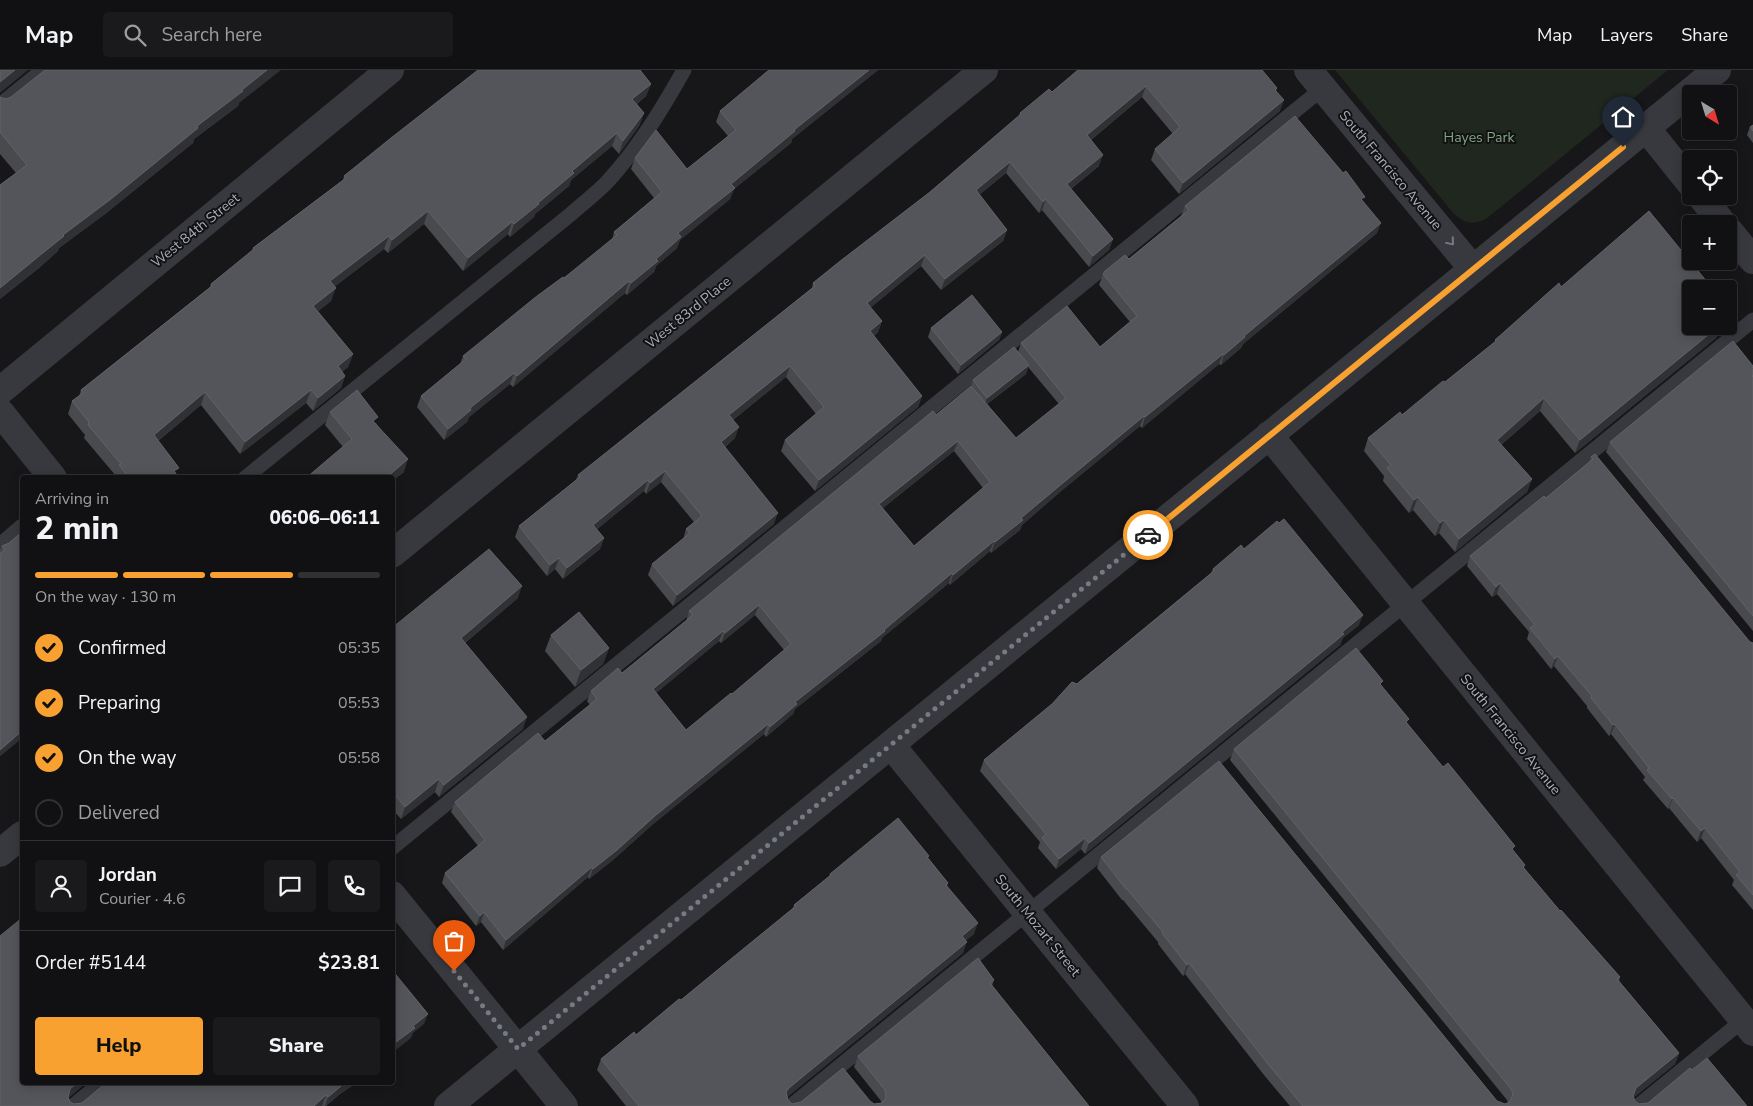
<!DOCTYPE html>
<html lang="en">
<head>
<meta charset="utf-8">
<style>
  :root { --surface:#111113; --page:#1a1a1c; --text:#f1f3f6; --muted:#9c9da0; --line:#303133; --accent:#f8a130 }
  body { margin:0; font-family:"Nunito Sans",sans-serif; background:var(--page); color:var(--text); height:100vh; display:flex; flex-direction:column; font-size:19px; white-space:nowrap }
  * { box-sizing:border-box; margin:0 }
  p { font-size:16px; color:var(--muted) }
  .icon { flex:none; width:28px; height:28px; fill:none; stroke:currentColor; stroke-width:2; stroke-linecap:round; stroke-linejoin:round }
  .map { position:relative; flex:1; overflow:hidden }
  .side { position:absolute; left:20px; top:405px; width:375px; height:610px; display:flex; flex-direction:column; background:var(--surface); border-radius:5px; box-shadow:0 2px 12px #0003,0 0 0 1px var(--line) }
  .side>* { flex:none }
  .needle { width:32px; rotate:142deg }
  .tools { position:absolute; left:1682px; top:15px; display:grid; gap:10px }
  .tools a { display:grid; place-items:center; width:55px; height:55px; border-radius:5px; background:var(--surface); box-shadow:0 2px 12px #0003,0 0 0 1px var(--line); font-size:25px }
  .pin { position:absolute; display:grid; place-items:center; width:42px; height:42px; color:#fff; margin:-51px -21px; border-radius:50% 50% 50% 0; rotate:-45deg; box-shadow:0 0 5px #0007 }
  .pin .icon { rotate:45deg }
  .courier { position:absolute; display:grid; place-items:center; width:50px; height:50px; margin:-25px; border:4px solid #f8a130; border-radius:50%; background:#fff; color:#222; box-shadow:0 1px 6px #0007 }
  .head em { font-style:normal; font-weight:800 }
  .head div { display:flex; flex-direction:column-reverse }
  .head { display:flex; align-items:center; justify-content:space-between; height:85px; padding:0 15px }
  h1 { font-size:32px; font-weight:800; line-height:38px }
  .bar { display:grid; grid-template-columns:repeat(4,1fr); gap:8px 5px; align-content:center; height:60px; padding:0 15px }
  .bar i { height:6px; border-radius:4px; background:var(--line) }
  .bar .on { background:var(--accent) }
  .bar p { grid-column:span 4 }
  .line { display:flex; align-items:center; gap:12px; padding:0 15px; border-top:1px solid var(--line) }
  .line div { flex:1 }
  .round { display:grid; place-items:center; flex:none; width:52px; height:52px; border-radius:5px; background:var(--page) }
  ol { padding:0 15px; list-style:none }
  li { display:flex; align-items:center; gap:15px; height:55px }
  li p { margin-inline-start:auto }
  li .icon { padding:5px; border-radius:50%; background:var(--accent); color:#111; stroke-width:4 }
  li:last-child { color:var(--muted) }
  li i { width:28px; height:28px; border:2px solid var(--line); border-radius:50% }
  .primary-button { display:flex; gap:10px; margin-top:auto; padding:10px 15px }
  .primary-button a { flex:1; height:58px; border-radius:5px; background:var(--accent); color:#111; font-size:20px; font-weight:800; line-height:58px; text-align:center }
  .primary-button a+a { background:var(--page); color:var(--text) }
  header { display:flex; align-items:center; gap:30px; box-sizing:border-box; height:70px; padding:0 25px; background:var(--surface); border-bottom:1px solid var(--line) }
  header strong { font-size:24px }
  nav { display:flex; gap:28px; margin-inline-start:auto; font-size:18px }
  .search { width:350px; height:45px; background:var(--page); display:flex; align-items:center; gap:12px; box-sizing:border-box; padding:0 18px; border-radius:5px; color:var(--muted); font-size:19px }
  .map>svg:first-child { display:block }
  .green { fill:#1f271f }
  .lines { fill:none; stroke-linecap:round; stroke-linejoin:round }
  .service { stroke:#38393e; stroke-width:15 }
  .minor { stroke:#38393e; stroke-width:28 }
  .tertiary { stroke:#38393e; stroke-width:28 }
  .wall { fill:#484a4e; fill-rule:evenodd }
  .shaded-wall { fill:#303134 }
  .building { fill:#53555a; stroke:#606368; fill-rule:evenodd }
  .oneway { stroke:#767a82 }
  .done { stroke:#767a81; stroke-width:5; stroke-dasharray:0 9 }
  .route { stroke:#f8a130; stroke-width:6 }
  .labels { text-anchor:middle; stroke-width:4; stroke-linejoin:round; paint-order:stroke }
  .park-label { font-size:14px; fill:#81a57f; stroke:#121214 }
  .street-label { font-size:14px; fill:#a9afb9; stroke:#121214 }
</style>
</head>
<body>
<header>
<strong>Map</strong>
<div class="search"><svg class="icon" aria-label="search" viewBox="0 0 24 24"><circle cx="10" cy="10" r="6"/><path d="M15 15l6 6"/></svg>Search here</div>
<nav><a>Map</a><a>Layers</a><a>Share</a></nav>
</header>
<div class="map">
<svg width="1753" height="1036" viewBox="0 0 1753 1036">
  <rect width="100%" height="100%" fill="#171719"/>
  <path class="green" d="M1335 0H1668L1486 149C1473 155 1465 154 1454 144Z"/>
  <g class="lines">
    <path class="service" d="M0 35 43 0
      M245 408 571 144C583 133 597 123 608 111 639 77 662 39 684 0
      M0 475 22 456
      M392 778 1323 18
      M73 1036 102 1012
      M791 1036 1753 250
      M1638 1036 1747 947"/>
    <path class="minor" d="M1308 0 1473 199
      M1646 58 1691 114
      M1701 126 1723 154
      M1729 161 1753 190
      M0 321 390 0
      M0 342 53 408
      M1269 365 1753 962
      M392 484 984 0
      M891 675 1185 1036
      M0 783 22 765
      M392 825 564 1036"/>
    <path class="tertiary" d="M448 1036 1717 0"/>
  </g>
  <path class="wall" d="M478 0H641L640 1 651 14 646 26 637 34 644 43 639 56 619 84 612 76 571 110 569 116 535 144 534 147 510 167 508 164 463 201 424 154 388 183 384 179 334 217 331 231 318 241 353 284 348 297 342 302 345 306 341 318 313 341 306 333 240 384 201 335 158 371 176 404 179 408H115L116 406 84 368 85 365 68 344 72 331 79 326 81 320 210 217 211 214 251 182 253 178 343 110 344 106Z
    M769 0H878L792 69 791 73 734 119 730 129 680 170 677 178 656 196 654 202 627 225 625 223 513 317 510 314 469 347 467 352 444 370 417 337 421 326 460 294 463 286 564 208 612 170 614 162 654 128 631 99 635 88 687 99 728 66 716 52 720 41Z
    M1078 0 1277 18 1276 21 1280 41 1179 124 1151 90 1155 79 1173 64 1142 27 1091 70 1099 96 1071 119 1113 169 1109 180 1089 197 1042 140 1039 143 1006 103 979 125 1007 160 1003 171 941 220 921 196 870 238 882 251 878 262 874 266 922 326 918 337 815 421 781 381 785 370 816 344 786 307 733 350 735 368 725 377 774 454 673 536 648 505 652 494 683 470 686 459 694 452 661 412 646 424 644 421 597 459 604 468 600 479 563 509 555 499 547 506 515 467 519 456 576 410 578 405 812 218 813 213 930 122 1018 47 1020 43 1052 22Z
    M0 27 6 29 239 33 238 36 194 69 193 73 105 144 59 178 58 181 39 198 0 229V115L16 103 0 84Z
    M1753 55V73L1747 65 1750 57Z
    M1363 131 1377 163 1243 274 1241 278 1221 295 1219 294 1142 358 1140 356 1060 422 1022 455 1020 460 991 483 990 481 950 515 949 513 882 568 881 571 795 639 793 644 766 667 764 664 652 755 613 790 589 809 588 807 503 880 481 852 476 856 442 813 445 803 478 776 451 742 455 732 545 671 590 635 587 631 591 621 622 603 686 551 689 541 936 345 971 316 973 310 1018 282 1021 273 1100 277 1130 252 1099 215 1103 204 1129 189 1181 146 1185 136ZM1028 297 1059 334 1016 368 987 334 1026 304ZM954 381 983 418 914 476 883 438ZM755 545 784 580 732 624 686 660 656 623 719 571 721 573Z
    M1561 217 1717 267 1575 383 1540 341 1501 375 1532 409 1527 422 1455 482 1439 463 1435 466 1413 440 1409 443 1383 411 1384 406 1364 381 1368 368 1402 345 1445 312 1495 272V270Z
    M931 258 1002 262 999 270 958 304 928 267Z
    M1753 300V561L1606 382 1610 372Z
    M330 342 376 353 404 402 392 411V408L343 377 325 355Z
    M1591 387 1750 572 1753 573V840L1732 815 1734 810 1701 768 1697 772 1669 738 1668 739 1643 710 1645 707 1611 664 1609 666 1587 638V636L1554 596 1551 599 1527 569 1529 562 1497 524 1492 527 1467 496 1470 486 1546 428 1589 392Z
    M22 462V668L0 686V481L2 476 9 473Z
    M1244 479 1359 555 1343 568 1340 575 1085 784 1081 779 1056 799 1038 778 1040 772 980 701 984 690 1211 503 1213 499Z
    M518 528 465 573 523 659 439 727 435 722 401 749 392 739V558Z
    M551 565 609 578 603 594 575 617 545 581Z
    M1381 615 1407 654 1525 795 1524 798 1560 841 1620 907 1619 911 1679 983 1675 994 1633 1028 1635 1031 1639 1034 1648 1033 1692 1000 1747 1036H1290L1264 1005 1185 904 1183 906 1158 874V872L1123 830H1122L1097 798 1101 787 1497 1031 1505 1034 1508 1033 1507 1030 1230 690 1234 679Z
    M929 786 928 788 948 813 947 816 974 864 966 870 963 883 787 1027 788 1030 792 1034 870 1031 874 1034 881 1033V1031L854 997 858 986 994 910 992 916 1089 1036H626L597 1000 601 989 636 965 681 930 793 838 794 835 829 806 830 804Z
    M87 1012 68 1028 70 1032 74 1034 82 1033 107 1012H358L340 1024 326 1036H0Z"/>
  <path class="shaded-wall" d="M15 0H28L0 23V12Z
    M267 0H281L239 33 238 36 194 69 193 73 105 144 59 178 58 181 39 198 0 229V218L63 165Z
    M869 0H878L792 69 791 73 734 119 730 129 680 170 677 178 656 196 654 202 627 225 631 213 656 189 678 163 731 114 794 60Z
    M651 14 646 26 628 41 632 29Z
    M1146 16 1142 27 1083 76 1087 65Z
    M1284 30 1280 41 1179 124 1183 113Z
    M644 43 639 56 619 84 623 71Z
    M617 63 612 76 571 110 569 116 535 144 534 147 510 167 514 154 572 101Z
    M1103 85 1099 96 1063 125 1067 114Z
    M1010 92 1006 103 972 131 976 120Z
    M1046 129 1042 140 1039 143 1043 132Z
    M428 141 424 154 388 183 392 170Z
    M512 152 508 164 463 201 468 188Z
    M1381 153 1377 163 1243 274 1241 278 1221 295 1224 285 1244 266Z
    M1007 160 1003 171 941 220 945 209Z
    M389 166 384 179 325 224 330 211Z
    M1113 169 1109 180 1089 197 1093 186Z
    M925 185 921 196 863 244 867 233Z
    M629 211 625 223 513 317 517 306Z
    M336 218 331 231 309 249 313 236Z
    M882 251 878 262 866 272 870 261Z
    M1719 256H1721L1717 267 1575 383 1580 370Z
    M1002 262 999 270 958 304 961 295Z
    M353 284 348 297 333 309 338 296Z
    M1223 284 1219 294 1142 358 1145 347Z
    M1029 295 1026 304 984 336 987 328Z
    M790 296 786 307 725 356 729 345Z
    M514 303 510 314 469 347 467 352 444 370 448 359 470 338Z
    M345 306 341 318 313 341 318 328Z
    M311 320 306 333 240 384 245 372Z
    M205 322 201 335 149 378 154 365Z
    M922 326 918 337 815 421 819 410Z
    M1544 328 1540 341 1492 383 1497 370Z
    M1144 346 1140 356 1060 422 1022 455 1020 460 991 483 995 472 1021 448Z
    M739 357 735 368 717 383 721 372Z
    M958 371 954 381 876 444 879 434Z
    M408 389 404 402 392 411V408H386Z
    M665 401 661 412 646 424 650 413Z
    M1532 409 1527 422 1455 482 1459 469Z
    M648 410 644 421 589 466 593 455Z
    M1418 427 1413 440 1409 443 1414 430Z
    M778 443 774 454 673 536 677 525Z
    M1444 450 1439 463 1435 466 1440 453Z
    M604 468 600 479 563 509 567 498Z
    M994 471 990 481 950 515 953 505Z
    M559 488 555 499 547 506 550 495Z
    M952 503 949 513 882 568 881 571 795 639 793 644 766 667 770 657 795 632Z
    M1500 513 1497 524 1492 527 1496 517Z
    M522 516 518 528 456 580 461 568Z
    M759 535 755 545 721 573 725 563Z
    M1363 545 1359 555 1343 568 1340 575 1085 784 1089 773Z
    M723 561 719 571 649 629 653 619Z
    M609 578 603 594 575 617 581 600Z
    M1558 586 1554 596 1551 599 1555 589Z
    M527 647 523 659 439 727 444 715Z
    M768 654 764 664 652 755 613 790 589 809 593 799 656 745Z
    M1615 654 1611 664 1609 666 1613 655Z
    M22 661V668L0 686V680Z
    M439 709 435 722 401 749 405 737Z
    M1673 728 1669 738 1668 739 1672 729Z
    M1705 758 1701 768 1697 772 1701 761Z
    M1085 768 1081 779 1056 799 1059 789Z
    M592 797 588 807 503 880 506 870Z
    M484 842 481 852 476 856 480 846Z
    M978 853 974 864 958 877 962 866Z
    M967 872 963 883 785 1029 786 1022 789 1018Z
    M1189 893 1185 904 1183 906 1187 895Z
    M428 944 424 954 413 963 411 968 392 983V975L413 956Z
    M1679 983 1675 994 1632 1029 1636 1018Z
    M78 1012H87L67 1029 70 1019Z
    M346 1012H358L340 1024 326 1036H325L328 1027Z
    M326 1025 322 1036H314Z"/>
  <path class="building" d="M0 0H15L0 12Z
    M45 0H267L242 20 243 21 197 56 198 58 111 129 63 165 64 166 44 182 0 218V115L27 95 0 62V27L6 29 11 27Z
    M478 0H640L651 14 632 29 644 43 623 71 617 63 572 101 574 103 538 133 539 134 514 154 512 152 468 188 428 141 392 170 389 166 330 211 336 218 313 236 353 284 338 296 345 306 318 328 311 320 245 372 205 322 154 365 179 398 174 401 179 408H129L119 395 121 394 88 355 89 352 72 331 83 323 81 320 212 216 211 214 254 179 253 178 346 108 344 106 391 68Z
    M769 0H869L794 60 795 61 731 114 735 118 678 163 681 167 656 189 658 191 631 213 629 211 517 306 514 303 470 338 471 340 448 359 421 326 466 289 463 286 537 226 563 207 564 208 617 165 614 162 662 122 635 88 656 60 687 99 736 60 720 41Z
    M1078 0H1262L1277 18 1275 20 1284 30 1183 113 1155 79 1180 57 1146 16 1087 65 1103 85 1067 114 1113 169 1093 186 1046 129 1043 132 1010 92 976 120 1007 160 945 209 925 185 867 233 882 251 870 261 922 326 819 410 785 370 824 337 790 296 729 345 739 357 721 372 778 443 677 525 652 494 690 463 686 459 702 446 665 401 650 413 648 410 593 455 604 468 567 498 559 488 550 495 519 456 580 407 578 405 815 216 813 213 839 192 930 122 1021 44 1020 43 1049 19 1052 22Z
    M1295 46 1343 103 1346 101 1365 127 1361 129 1381 153 1244 266 1245 267 1224 285 1223 284 1145 347 1144 346 1064 412 1021 448 1023 450 995 472 994 471 953 505 952 503 884 560 885 561 795 632 797 634 770 657 768 654 656 745 617 780 593 799 592 797 506 870 484 842 480 846 445 803 485 770 455 732 538 663 545 671 597 629 591 621 618 598 622 603 693 545 689 541 933 341 936 345 971 316 1016 368 1066 328 1021 273 1067 236 1100 277 1137 246 1103 204 1105 201 1125 185 1129 189 1189 140 1185 136ZM958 371 990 412 914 476 879 434ZM759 535 791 574 732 624 731 623 686 660 653 619 723 561 725 563Z
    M1753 55V61L1750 57Z
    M1649 141 1708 213 1711 211 1717 219H1691V256H1719L1580 370 1544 328 1497 370 1532 409 1459 469 1444 450 1440 453 1418 427 1414 430 1387 398 1391 395 1368 368 1400 342 1402 345 1443 311 1445 312 1496 271 1495 270 1559 213 1561 217Z
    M972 225 1002 262 961 295 931 258Z
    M1733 271 1753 296V297L1752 298 1753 300V305L1752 306 1753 307V546L1610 372Z
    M1014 277 1029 295 987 328 973 310Z
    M357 320 378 347 373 351 408 389 386 408H306L352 369 330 342Z
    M1595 384 1750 572 1753 573V825L1736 805 1740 802 1705 758 1701 761 1673 728 1672 729 1647 700 1649 698 1615 654 1613 655 1591 628 1592 626 1558 586 1555 589 1530 558 1535 555 1500 513 1496 517 1470 486 1544 426 1546 428 1593 389 1591 387Z
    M1284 449 1363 545 1342 562 1344 564 1089 773 1085 768 1059 789 1042 768 1046 764 984 690 1052 634 1072 612 1077 614 1214 501 1213 499 1241 475 1244 479 1277 451 1279 453Z
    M22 462V661L0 680V484L5 480 2 476 9 473Z
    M489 479 522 516 461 568 527 647 444 715 439 709 405 737 392 721V558Z
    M579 542 609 578 581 600 551 565Z
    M1356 578 1383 611 1380 614 1409 649 1406 652 1443 697 1448 693 1474 725 1515 776 1512 779 1525 795 1523 797 1560 841 1561 840 1620 907 1617 909 1679 983 1636 1018 1633 1026 1635 1031 1639 1034 1648 1033 1690 998 1692 1000 1707 988 1747 1036H1303L1268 994 1189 893 1187 895 1162 863 1163 862 1127 819H1126L1101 787 1219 691 1497 1031 1505 1034 1510 1032 1513 1024 1511 1019 1234 679Z
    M898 748 929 786 927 787 948 813 946 815 978 853 962 866 967 872 789 1018 786 1022 788 1030 792 1034 801 1032 843 998 870 1031 874 1034 882 1033 886 1028 885 1020 858 986 978 888 994 910 990 913 1089 1036H639L601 989 634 962 636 965 679 929 681 930 742 880 796 836 794 835 831 805 830 804Z
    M22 848V1012H78L70 1019 68 1027 70 1032 74 1034 82 1033 107 1012H346L328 1027 326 1025 314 1036H0V866Z
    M392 900 428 944 413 956 415 958 392 975Z"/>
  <defs><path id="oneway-chevron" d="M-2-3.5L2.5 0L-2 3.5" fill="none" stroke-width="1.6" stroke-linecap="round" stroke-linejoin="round" transform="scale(1.25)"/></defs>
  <use class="oneway" href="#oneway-chevron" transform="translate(1451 172) rotate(50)"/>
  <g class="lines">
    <path class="done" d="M454 901 518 979 1148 465"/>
    <path class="route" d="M1148 465 1623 77"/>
  </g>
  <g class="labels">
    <g class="park-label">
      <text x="1479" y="72">Hayes Park</text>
    </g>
    <g class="street-label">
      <text transform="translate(1391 100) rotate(50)" y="5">South Francisco Avenue</text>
      <text transform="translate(195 160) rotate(-39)" y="5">West 84th Street</text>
      <text transform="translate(688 242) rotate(-39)" y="5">West 83rd Place</text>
      <text transform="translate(1511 664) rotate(51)" y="5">South Francisco Avenue</text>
      <text transform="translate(1038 855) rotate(51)" y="5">South Mozart Street</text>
    </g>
  </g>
</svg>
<div class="tools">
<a><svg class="needle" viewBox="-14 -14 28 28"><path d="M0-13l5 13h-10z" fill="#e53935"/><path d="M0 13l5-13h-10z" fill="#9c9da0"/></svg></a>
<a><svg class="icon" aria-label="locate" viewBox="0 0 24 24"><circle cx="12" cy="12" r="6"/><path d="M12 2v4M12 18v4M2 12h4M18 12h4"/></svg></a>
<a>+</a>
<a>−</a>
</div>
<div class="pin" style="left:454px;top:901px;background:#ea580c"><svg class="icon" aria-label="bag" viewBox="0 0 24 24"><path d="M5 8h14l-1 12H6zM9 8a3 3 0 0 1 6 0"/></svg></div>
<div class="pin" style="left:1623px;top:77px;background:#1f2937"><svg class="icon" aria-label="home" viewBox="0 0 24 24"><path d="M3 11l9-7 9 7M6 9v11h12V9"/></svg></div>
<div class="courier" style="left:1148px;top:465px"><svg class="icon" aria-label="car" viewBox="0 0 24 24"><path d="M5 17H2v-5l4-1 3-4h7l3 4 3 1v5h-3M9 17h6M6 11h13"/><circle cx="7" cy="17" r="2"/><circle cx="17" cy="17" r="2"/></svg></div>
<section class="side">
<div class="head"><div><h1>2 min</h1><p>Arriving in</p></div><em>06:06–06:11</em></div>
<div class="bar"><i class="on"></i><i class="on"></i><i class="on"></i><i></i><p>On the way · 130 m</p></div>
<ol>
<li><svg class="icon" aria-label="check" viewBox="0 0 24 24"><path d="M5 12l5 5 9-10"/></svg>Confirmed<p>05:35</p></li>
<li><svg class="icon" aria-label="check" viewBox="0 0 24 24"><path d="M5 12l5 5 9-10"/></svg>Preparing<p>05:53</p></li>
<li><svg class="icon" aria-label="check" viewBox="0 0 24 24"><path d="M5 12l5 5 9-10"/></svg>On the way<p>05:58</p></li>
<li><i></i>Delivered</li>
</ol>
<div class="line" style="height:90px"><a class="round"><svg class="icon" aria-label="person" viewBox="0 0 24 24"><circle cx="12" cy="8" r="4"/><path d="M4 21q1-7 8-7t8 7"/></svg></a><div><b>Jordan</b><p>Courier · 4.6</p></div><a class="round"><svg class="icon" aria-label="chat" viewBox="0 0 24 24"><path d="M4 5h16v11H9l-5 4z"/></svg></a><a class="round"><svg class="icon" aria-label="phone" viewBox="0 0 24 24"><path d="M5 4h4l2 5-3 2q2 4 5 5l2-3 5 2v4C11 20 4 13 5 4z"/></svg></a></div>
<div class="line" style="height:65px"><div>Order #5144</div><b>$23.81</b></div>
<div class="primary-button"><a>Help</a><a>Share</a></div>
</section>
</div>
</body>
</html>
